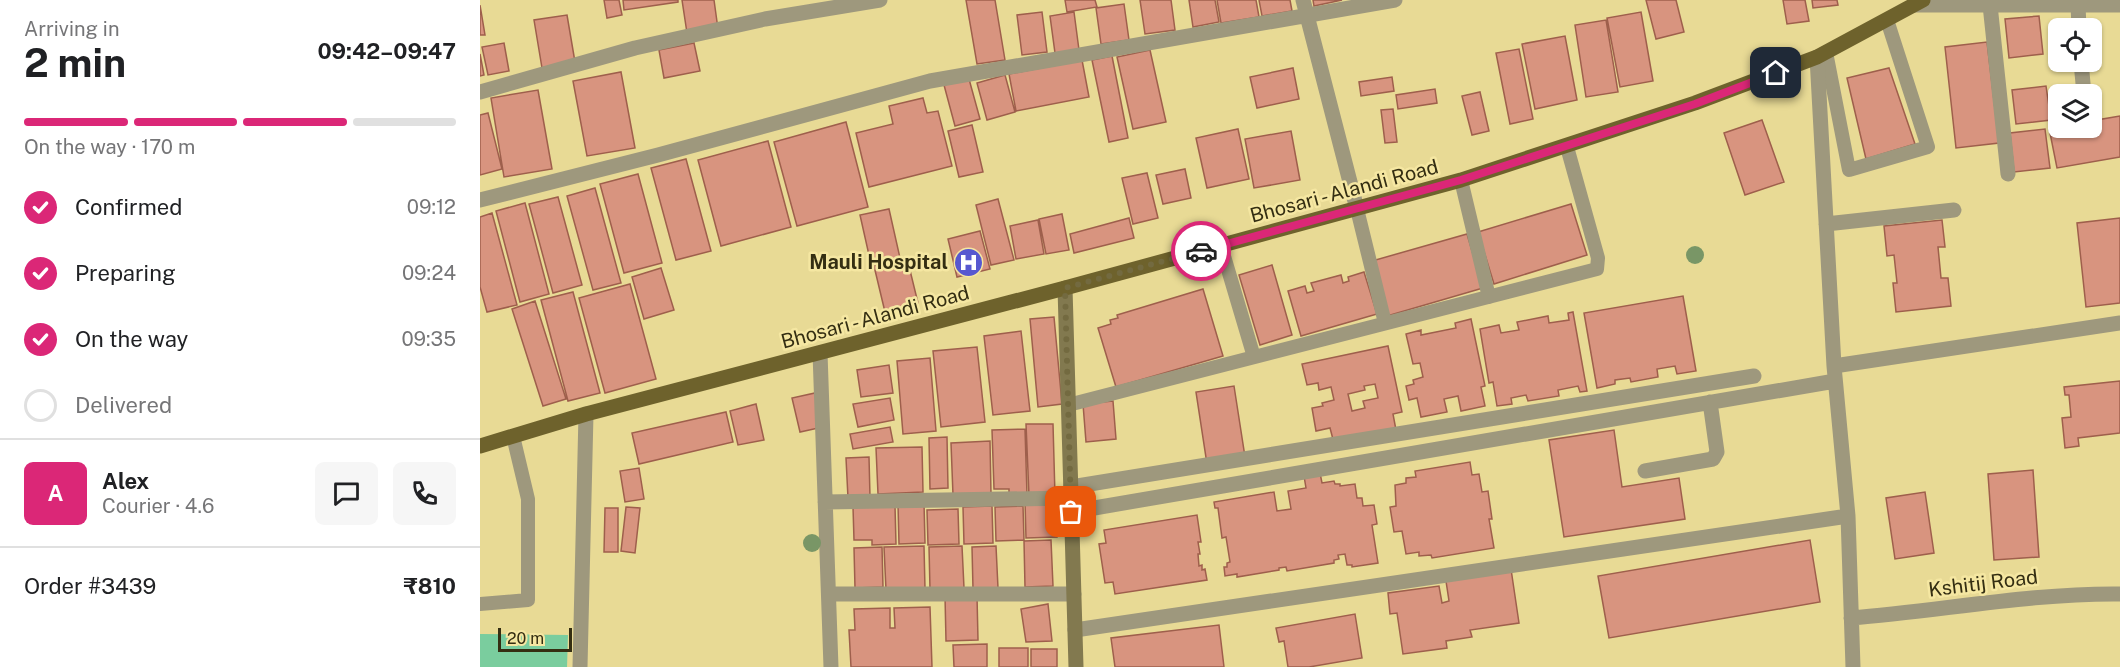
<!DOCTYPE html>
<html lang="en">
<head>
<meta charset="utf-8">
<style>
  :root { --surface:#fff; --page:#f6f6f6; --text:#202124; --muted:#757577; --line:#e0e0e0; --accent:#db2777 }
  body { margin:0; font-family:"Public Sans",sans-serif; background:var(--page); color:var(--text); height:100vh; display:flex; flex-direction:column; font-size:22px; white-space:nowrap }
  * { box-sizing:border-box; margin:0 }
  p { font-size:20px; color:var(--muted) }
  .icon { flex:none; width:33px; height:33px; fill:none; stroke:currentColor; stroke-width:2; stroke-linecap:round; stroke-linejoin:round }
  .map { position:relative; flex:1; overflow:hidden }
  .panel { display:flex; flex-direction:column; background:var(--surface); width:480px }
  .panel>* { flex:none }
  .buttons { position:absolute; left:1568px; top:18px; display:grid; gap:12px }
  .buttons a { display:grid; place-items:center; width:54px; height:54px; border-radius:9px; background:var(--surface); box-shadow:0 2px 4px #0004; font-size:30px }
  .scale { position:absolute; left:18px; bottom:15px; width:74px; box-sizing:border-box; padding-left:6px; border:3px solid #342e12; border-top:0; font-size:16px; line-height:21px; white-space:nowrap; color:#342e12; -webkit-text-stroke:4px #f5e7a2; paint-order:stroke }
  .pin { position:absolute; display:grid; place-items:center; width:51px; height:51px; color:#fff; margin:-26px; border-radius:12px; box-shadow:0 3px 9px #0006 }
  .courier { position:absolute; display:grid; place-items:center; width:60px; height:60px; margin:-30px; border:4px solid #db2777; border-radius:50%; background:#fff; color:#222; box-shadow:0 2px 8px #0007 }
  .overview em { font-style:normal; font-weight:700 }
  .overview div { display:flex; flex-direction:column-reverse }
  .overview { display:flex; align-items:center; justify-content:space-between; height:102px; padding:0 24px }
  h1 { font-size:39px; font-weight:700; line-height:45px }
  .bar { display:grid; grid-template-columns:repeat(4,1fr); gap:9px 6px; align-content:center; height:72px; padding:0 24px }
  .bar i { height:8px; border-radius:4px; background:var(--line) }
  .bar .active { background:var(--accent) }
  .bar p { grid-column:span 4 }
  .line { display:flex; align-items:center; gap:15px; padding:0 24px; border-top:2px solid var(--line) }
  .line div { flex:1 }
  .round { display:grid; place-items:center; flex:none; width:63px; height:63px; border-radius:9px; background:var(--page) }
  ol { padding:0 24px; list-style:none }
  li { display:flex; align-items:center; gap:18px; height:66px }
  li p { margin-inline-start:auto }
  li .icon { padding:6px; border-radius:50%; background:var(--accent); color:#fff; stroke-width:4 }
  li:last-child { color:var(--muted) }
  li i { width:33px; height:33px; border:3px solid var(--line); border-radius:50% }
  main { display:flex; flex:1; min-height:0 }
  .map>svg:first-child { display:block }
  .green { fill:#7acd9e }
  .building { fill:#d8947f; stroke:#9e5f4c; stroke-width:1.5; fill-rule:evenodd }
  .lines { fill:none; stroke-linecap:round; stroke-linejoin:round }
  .lane { stroke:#9e987d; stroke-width:14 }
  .street { stroke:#9e987d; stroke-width:15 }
  .secondary { stroke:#82794f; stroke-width:15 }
  .primary { stroke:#6e622c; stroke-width:15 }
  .tree { fill:#799666 }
  .done { stroke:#736a40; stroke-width:6; stroke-dasharray:0 10.8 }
  .route { stroke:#db2777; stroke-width:8 }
  .labels { text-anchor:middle; stroke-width:5; stroke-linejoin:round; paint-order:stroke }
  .street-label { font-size:20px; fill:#342e12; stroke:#f5e7a2 }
  .poi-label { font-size:20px; font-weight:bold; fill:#342e12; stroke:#f5e7a2; text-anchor:end }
</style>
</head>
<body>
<main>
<section class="panel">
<div class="overview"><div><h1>2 min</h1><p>Arriving in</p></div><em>09:42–09:47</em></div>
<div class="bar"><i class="active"></i><i class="active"></i><i class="active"></i><i></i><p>On the way · 170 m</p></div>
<ol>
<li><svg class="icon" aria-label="check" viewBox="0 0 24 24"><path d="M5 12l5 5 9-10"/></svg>Confirmed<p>09:12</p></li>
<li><svg class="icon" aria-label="check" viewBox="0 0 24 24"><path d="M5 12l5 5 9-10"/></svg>Preparing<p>09:24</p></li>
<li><svg class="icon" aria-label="check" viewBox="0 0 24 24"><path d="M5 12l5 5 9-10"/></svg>On the way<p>09:35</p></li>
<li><i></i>Delivered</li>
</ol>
<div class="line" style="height:108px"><b class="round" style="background:var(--accent);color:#fff">A</b><div><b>Alex</b><p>Courier · 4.6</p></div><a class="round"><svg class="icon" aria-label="chat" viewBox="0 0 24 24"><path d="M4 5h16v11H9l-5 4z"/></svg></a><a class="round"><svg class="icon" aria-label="phone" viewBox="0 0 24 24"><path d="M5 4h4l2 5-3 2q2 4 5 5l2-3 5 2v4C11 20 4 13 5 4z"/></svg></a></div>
<div class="line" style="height:78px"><div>Order #3439</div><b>₹810</b></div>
</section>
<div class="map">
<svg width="1640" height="667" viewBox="0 0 1640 667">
  <rect width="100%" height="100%" fill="#e8da95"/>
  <path class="green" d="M0 634 88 635 87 667H0Z"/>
  <path class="building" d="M124 0H139L142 15 127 18Z
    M143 0H198V2L144 10Z
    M202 0H234L238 29 207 33Z
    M486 0H515L525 60 497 64Z
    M585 0H615L617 7 587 12Z
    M660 0H691L695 30 665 34Z
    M709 0H735L739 22 713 27Z
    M737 0H776L779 17 741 23Z
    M779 0H810L812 11 782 16Z
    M833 0H862L834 6Z
    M1166 0H1196L1204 32 1176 39Z
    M1303 0H1325L1329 21 1307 24Z
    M1332 0H1357L1358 5 1333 8Z
    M644 4 649 40 621 44 616 8Z
    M0 5 5 35H0Z
    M562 12 567 52 542 55 537 15Z
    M594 12 599 50 575 53 570 16Z
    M1161 12 1173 81 1140 87 1127 18Z
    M87 15 95 62 62 68 54 20Z
    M1559 16 1563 54 1529 58 1525 19Z
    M1126 20 1138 92 1106 97 1095 25Z
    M1085 36 1097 100 1055 109 1042 44Z
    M1507 42 1519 143 1476 148 1465 47Z
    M24 43 29 71 8 75 2 47Z
    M214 43 220 71 184 78 179 50Z
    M1039 49 1053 119 1030 124 1016 53Z
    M670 50 686 122 653 129 637 57Z
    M0 54 4 75 0 76Z
    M632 56 648 138 629 142 612 60Z
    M602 60 609 97 536 111 529 74Z
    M813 68 819 99 777 108 770 77Z
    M1409 68 1435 144 1386 159 1367 78Z
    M141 72 155 148 107 156 93 81Z
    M525 75 535 112 507 120 497 83Z
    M912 77 914 91 881 96 879 82Z
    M489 79 500 119 475 126 464 85Z
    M1566 86 1571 120 1536 124 1532 90Z
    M955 89 957 103 918 109 916 95Z
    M58 90 72 169 24 177 11 98Z
    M1000 92 1009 131 992 135 982 96Z
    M443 98 447 113 458 111 472 166 389 187 376 133 413 124 409 106Z
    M913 109 917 142 905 143 901 110Z
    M8 113 22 169 0 175V115Z
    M1640 116V157L1577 168 1569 128H1611V121Z
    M1282 120 1304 182 1265 195 1244 133Z
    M366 122 388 207 317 226 294 142Z
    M492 125 503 172 479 177 468 131Z
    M758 129 769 179 727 188 716 138Z
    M1565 129 1570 168 1534 172 1530 133Z
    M811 131 820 180 774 188 765 139Z
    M288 141 311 227 241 246 218 160Z
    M206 159 231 251 196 260 171 168Z
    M705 169 711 198 683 204 676 175Z
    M667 173 678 218 653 224 642 178Z
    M158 174 182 263 144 273 120 184Z
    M115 188 141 283 113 290 87 196Z
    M78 197 102 285 73 293 49 204Z
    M518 199 534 260 511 265 496 205Z
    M45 203 69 294 40 302 16 211Z
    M1091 204 1107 255 1014 284 998 232Z
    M409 209 420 258 391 264 380 215Z
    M12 213 37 305 7 312 0 287V217Z
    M582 214 589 250 566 254 559 219Z
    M649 218 654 238 594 253 590 234Z
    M1640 218V303L1606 307 1597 223Z
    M558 220 564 254 536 259 530 226Z
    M1462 220 1465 247H1458L1461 278H1468L1471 306 1416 312 1413 283H1417L1414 255 1407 256 1404 226Z
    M500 231 510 269 477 277 468 239Z
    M987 234 1003 288 907 316 892 261Z
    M427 258 438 303 405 312 394 266Z
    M792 265 812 335 780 345 759 275Z
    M181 268 194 310 164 319 152 277Z
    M884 272 897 314 821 336 808 291 825 286 827 293 834 291 831 283 861 275 863 283 869 281 868 277Z
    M150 284 176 379 125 393 99 298Z
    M723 289 743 356 636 387 618 328 631 324 630 320 638 318 637 315Z
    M93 292 120 393 88 401 61 300Z
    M1203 296 1216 371 1197 374 1195 366 1177 369 1178 377 1151 382 1150 378 1135 380V384L1117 388 1104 313Z
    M55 301 86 399 63 406 32 309Z
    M1093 312 1107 391 1100 392 1098 386 1078 390 1079 396 1048 401 1046 395 1031 398 1032 404 1017 406 1013 382 1009 383 1000 329 1019 325 1021 333 1039 330 1037 322 1068 316 1069 323 1089 320 1088 313Z
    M574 317 582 404 558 407 550 319Z
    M991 319 1005 386 1001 387 1005 406 981 411 978 396 964 399 967 412 941 417 937 398 929 400 926 386 934 384 933 380 943 377 940 363 933 364 926 334 941 330V335L976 328 975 323Z
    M541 331 550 411 513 415 504 336Z
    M908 346 922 412 913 414 916 430 854 443 850 428 836 431 832 408 843 406 842 403 854 400 851 387 839 390 838 383 827 385 822 364ZM895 384 898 398 883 401 885 408 872 411 868 394 885 390 884 386Z
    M497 347 505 422 461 427 453 351Z
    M450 358 456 431 423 434 417 361Z
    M409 365 413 393 381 397 377 370Z
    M1640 381V433L1598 438 1599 446 1585 448 1582 418 1591 417 1589 395H1585L1584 387Z
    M754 386 765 457 727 464 716 392Z
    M335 393 343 427 320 432 312 398Z
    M410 398 414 420 378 427 373 404Z
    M633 401 636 439 606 442 603 404Z
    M276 404 284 440 258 445 250 411Z
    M246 412 253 442 159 464 152 433Z
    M546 424H573L575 496H549Z
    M410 427 413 442 373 449 370 434Z
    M545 429 547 495 529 496V489H514L512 430Z
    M1134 430 1142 487 1199 478 1205 519 1084 537 1069 440Z
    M467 437 468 488 450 489 449 438Z
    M510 441 511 494 473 495 471 443Z
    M442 447 443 492 398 494 396 448Z
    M389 457 390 497 368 498 366 458Z
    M990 462 992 475 999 474 1002 492 1008 491 1012 519H1009L1014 548 952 558 951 555 939 556V552L926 554 922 531 914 532 910 507 916 506 915 485 926 483V478L936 477 935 471Z
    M159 468 164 499 145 502 140 471Z
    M1553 470 1559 557 1514 560 1508 474Z
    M840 473 842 483 854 481 855 484H860V486L875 484 877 498H882L883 506 894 505 897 524 892 525 898 563 872 567V565H867L865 554 858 555 859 559 854 560V563L807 571 806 567 799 568V570L757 577V574L745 576 744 567H747V563L750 562 746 537 742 538 738 508H735L734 502 794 492 797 511 811 509 808 491 826 488 824 476Z
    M1445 492 1454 553 1415 559 1406 498Z
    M576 500 577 537 546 538 545 501Z
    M444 503 445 543 419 544 418 504Z
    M415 506 416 544 392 545V540H374L373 507Z
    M512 506 513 543 484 544 483 507Z
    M543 506 544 540 516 541 515 507Z
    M146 507 160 508 155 553 141 551Z
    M125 508H138V552H124Z
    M478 509 479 544 448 545 447 510Z
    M717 515 721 542H718L720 554H718L719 566 722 565V570L725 569 727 580 635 594 633 582 625 583 619 544 626 543 624 530Z
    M571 540 573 586 545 587 544 541Z
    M1330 540 1340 602 1129 638 1118 576Z
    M444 546 445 589 406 590 404 547Z
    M482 546 484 588 450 589 449 547Z
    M516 546 518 588 493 589 492 547Z
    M402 547 403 587 375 588 374 548Z
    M1031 569 1039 623 990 630 992 637 966 641 967 648 923 654 917 613 910 614 908 593 959 586 962 603 969 601 966 581Z
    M465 596H497L498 640 466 641Z
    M568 604 572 641 546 642 541 609Z
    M450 607 452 667H371L369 630H375L374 609 410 608V628H415L414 608Z
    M875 614 882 658 829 667H808L804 641 799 642 796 628Z
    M739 625 744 667H635L631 638Z
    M507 644V667H474L473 645Z
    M519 648H548V667H519Z
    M551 649H577V667H551Z"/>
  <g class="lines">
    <path class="lane" d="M1346 52 1369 170 1448 147 1407 20
      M981 180 1009 297
      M877 209 905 323
      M741 246 774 357
      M588 405 1117 269 1118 258 1087 147
      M0 604 48 600V499L33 436"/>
    <path class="street" d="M823 0 877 209
      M1435 5H1640
      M1510 5 1528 174
      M1598 5 1599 28
      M1337 57 1354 366 1368 516 1373 667
      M1601 62 1604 94
      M0 92 155 48 285 19 400 0
      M0 200 178 155 450 81 915 0
      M1346 224 1474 210
      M340 353 351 667
      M1354 366 1640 323
      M1165 471 1233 459 1237 452 1230 402
      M591 487 1274 376
      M345 502 591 498
      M591 512 1355 381
      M349 594H594
      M1371 618C1461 611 1550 593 1640 594
      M595 630 1368 516
      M100 667 106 414"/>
    <path class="secondary" d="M585 288 596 667"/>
    <path class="primary" d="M0 446 106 414 585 288 981 180 1215 103 1337 57 1443 0"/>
  </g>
  <g class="tree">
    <circle cx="1215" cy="255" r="9"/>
    <circle cx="332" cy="543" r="9"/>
  </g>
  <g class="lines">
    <path class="done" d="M591 512 585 288 721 251"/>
    <path class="route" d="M721 251 981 180 1215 104 1296 73"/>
  </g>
  <defs>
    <symbol id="hospital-disc" viewBox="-11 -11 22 22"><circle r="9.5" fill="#5758d0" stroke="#f5e7a2"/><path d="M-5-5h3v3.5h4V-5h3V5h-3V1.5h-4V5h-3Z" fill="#fff"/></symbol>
  </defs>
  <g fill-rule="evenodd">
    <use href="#hospital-disc" x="472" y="246" width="33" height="33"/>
  </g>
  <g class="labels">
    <g class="street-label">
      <text transform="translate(864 191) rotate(-15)" y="7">Bhosari - Alandi Road</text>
      <text transform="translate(395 317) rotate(-15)" y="7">Bhosari - Alandi Road</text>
      <text transform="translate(1503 583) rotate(-7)" y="7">Kshitij Road</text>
    </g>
    <g class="poi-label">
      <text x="468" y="269">Mauli Hospital</text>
    </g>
  </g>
</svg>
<div class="buttons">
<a><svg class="icon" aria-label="locate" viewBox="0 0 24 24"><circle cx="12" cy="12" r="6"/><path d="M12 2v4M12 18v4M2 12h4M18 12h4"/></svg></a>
<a><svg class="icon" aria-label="layers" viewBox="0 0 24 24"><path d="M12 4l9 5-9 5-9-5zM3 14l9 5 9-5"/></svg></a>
</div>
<div class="scale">20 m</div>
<div class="pin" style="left:591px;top:512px;background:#ea580c"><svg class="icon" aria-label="bag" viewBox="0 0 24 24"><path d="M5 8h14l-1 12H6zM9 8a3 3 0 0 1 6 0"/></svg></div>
<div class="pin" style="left:1296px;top:73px;background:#1f2937"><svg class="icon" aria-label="home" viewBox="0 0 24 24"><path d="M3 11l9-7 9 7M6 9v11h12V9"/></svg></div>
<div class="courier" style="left:721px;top:251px"><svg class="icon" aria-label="car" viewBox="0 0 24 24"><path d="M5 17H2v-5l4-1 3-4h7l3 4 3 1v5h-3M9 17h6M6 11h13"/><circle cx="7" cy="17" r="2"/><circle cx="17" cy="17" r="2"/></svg></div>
</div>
</main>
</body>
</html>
